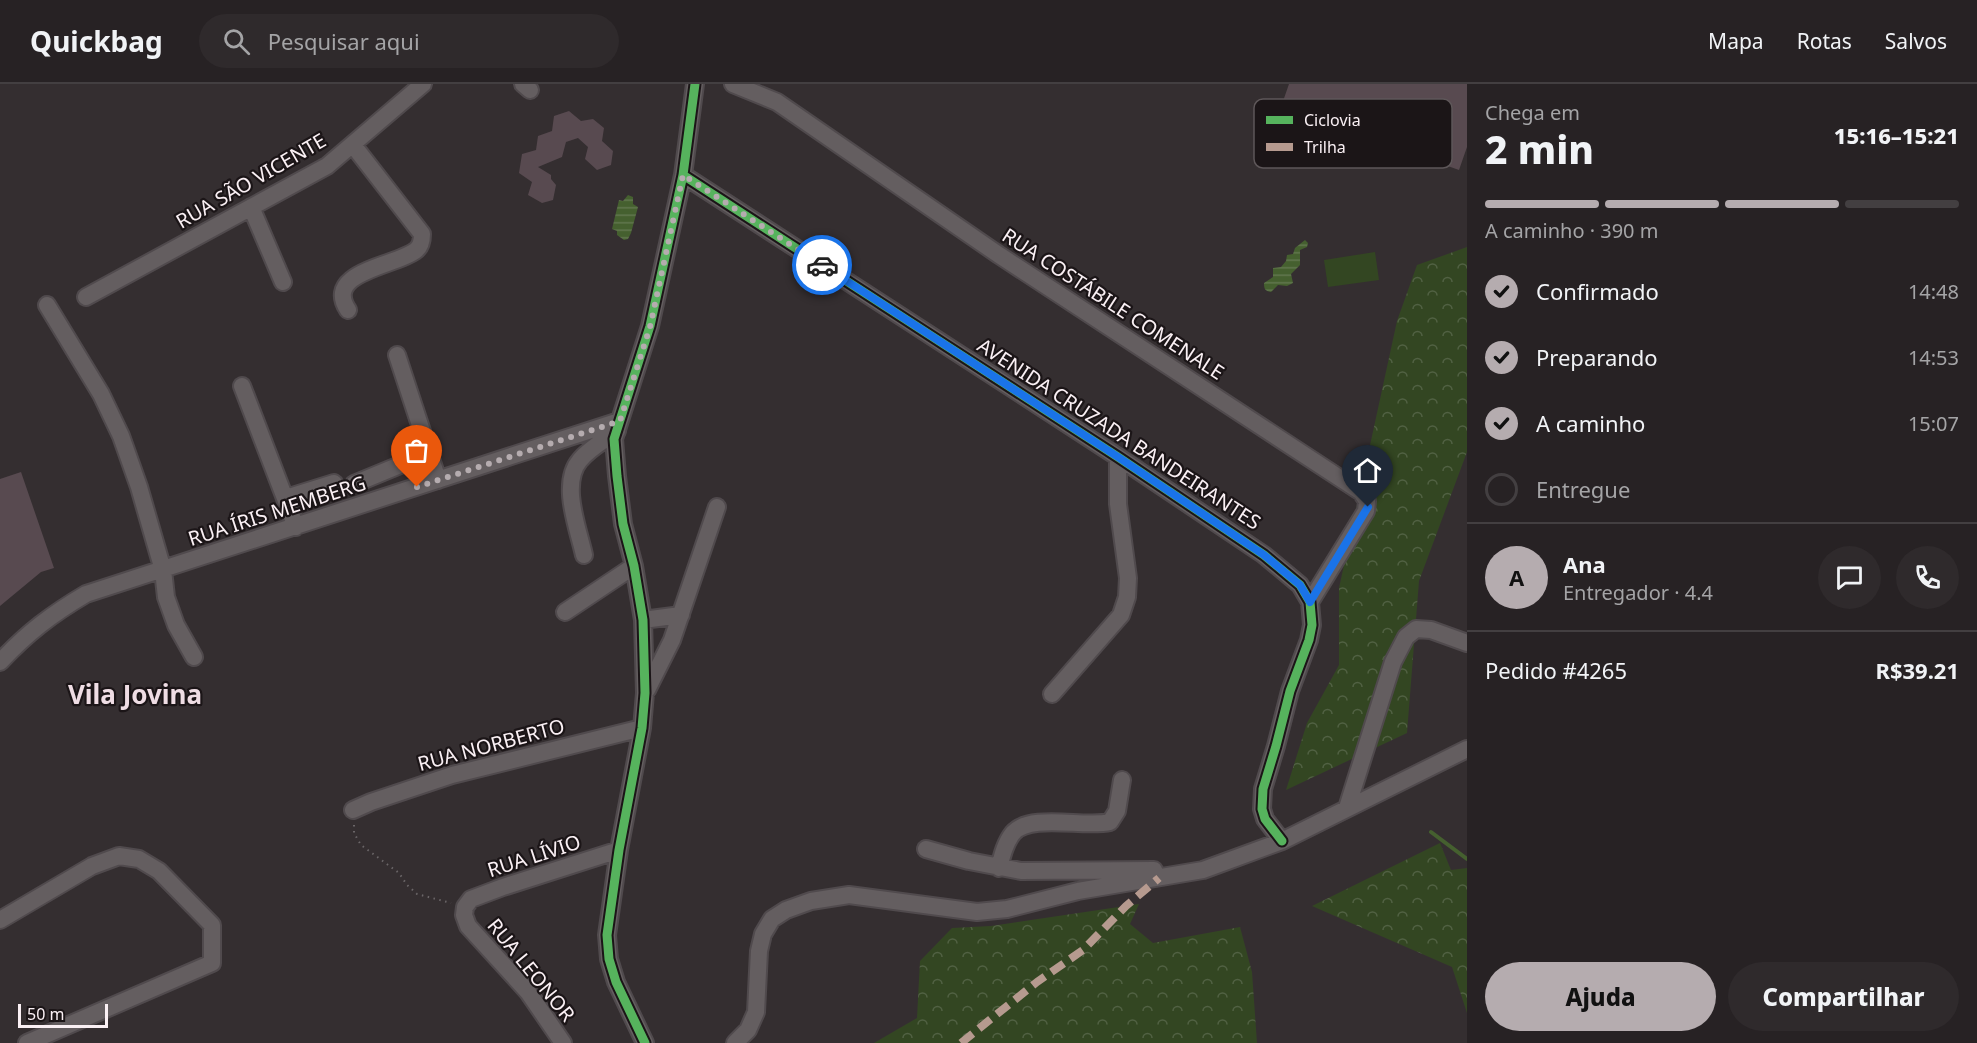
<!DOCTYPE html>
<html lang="pt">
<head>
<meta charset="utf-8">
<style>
  :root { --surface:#272224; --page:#2f2a2c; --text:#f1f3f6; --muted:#a4a4a6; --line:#433f41; --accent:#b5acaf }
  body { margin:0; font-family:"Noto Sans",sans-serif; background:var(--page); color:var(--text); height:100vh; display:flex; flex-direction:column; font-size:22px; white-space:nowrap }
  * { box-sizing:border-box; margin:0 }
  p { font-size:20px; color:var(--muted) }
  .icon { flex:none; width:33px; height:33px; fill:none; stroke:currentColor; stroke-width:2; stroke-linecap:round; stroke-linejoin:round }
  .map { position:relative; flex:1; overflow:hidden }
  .drawer { display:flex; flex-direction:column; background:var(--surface); width:510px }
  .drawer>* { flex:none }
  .scale { position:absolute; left:18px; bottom:15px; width:90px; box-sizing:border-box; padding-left:6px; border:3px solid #faf0f4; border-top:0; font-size:16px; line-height:21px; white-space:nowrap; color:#faf0f4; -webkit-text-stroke:4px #1b1517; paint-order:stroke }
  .pin { position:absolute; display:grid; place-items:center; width:51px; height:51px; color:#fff; margin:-62px -26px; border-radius:50% 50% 50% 0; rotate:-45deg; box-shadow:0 0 6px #0007 }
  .pin .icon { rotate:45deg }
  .courier { position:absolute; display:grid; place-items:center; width:60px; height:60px; margin:-30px; border:4px solid #1a73e8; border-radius:50%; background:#fff; color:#222; box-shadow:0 2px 8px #0007 }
  .head em { font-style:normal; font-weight:800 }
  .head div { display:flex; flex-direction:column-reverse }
  .head { display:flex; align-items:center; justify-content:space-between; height:102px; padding:0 18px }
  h1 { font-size:39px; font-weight:800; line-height:45px }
  .bar { display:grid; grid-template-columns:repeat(4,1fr); gap:9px 6px; align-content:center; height:72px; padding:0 18px }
  .bar i { height:8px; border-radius:4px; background:var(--line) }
  .bar .on { background:var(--accent) }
  .bar p { grid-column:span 4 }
  .line { display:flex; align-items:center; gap:15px; padding:0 18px; border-top:2px solid var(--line) }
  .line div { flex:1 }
  .round { display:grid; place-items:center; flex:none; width:63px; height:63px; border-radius:32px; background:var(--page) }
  ol { padding:0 18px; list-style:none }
  li { display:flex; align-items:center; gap:18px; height:66px }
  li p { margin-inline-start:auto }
  li .icon { padding:6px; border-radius:50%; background:var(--accent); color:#111; stroke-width:4 }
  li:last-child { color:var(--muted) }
  li i { width:33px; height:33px; border:3px solid var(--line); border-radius:50% }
  .button { display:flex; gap:12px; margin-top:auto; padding:12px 18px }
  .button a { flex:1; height:69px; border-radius:36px; background:var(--accent); color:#111; font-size:24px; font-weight:800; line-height:69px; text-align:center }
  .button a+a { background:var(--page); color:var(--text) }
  header { display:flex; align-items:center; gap:36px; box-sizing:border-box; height:84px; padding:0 30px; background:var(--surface); border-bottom:2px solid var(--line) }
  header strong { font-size:28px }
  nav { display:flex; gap:33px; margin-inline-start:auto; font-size:21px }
  .search { width:420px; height:54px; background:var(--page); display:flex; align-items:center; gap:15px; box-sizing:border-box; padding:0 21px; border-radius:33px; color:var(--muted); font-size:22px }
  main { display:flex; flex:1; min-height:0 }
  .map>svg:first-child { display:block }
  .forest { fill:url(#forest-crowns) }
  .pitch { fill:#334622 }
  .water { fill:url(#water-rules) }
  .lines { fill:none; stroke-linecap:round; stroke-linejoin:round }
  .stream { stroke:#45602f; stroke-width:4 }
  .building { fill:#584a50 }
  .minor-casing { stroke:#504a4d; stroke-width:20 }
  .path { stroke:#6b6668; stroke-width:2; stroke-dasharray:1.5 4.5; stroke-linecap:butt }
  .minor { stroke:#645e60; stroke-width:16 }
  .quiet { stroke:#b69a8f; stroke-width:8; stroke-dasharray:15 8; stroke-linecap:butt }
  .cycleway-casing { stroke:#1b1517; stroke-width:13 }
  .cycleway { stroke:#56b35d; stroke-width:9 }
  .done { stroke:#b5acaf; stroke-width:6; stroke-dasharray:0 10.8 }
  .route { stroke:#1a73e8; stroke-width:8 }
  .labels { text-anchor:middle; stroke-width:4.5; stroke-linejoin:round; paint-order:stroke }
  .street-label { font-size:20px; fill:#faf0f4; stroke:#1b1517 }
  .district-label { font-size:26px; font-weight:bold; fill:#efdde4; stroke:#1b1517 }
  .key { fill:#1b1517; stroke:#5e5759; stroke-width:1.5 }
  .key-label { font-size:16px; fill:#faf0f4 }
</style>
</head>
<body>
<header>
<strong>Quickbag</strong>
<div class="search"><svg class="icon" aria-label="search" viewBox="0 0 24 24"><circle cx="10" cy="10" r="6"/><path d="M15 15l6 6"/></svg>Pesquisar aqui</div>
<nav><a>Mapa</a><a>Rotas</a><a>Salvos</a></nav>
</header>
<main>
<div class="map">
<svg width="1467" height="959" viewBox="0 0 1467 959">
  <defs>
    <pattern id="forest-crowns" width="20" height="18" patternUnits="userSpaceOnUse" patternTransform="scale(1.5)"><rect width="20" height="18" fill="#334622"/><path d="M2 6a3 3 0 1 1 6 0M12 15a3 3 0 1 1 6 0" fill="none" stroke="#516143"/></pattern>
    <pattern id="water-rules" width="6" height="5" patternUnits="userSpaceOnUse" patternTransform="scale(1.5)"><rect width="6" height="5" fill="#45602f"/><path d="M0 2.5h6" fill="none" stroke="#61774e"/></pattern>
  </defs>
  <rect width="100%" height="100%" fill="#342e30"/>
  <path class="forest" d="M1467 163V368L1419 497 1407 649 1286 706 1307 639 1339 581V504L1397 237 1417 181Z
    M1440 759 1451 786 1467 784V929L1452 883 1312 822Z
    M1139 820 1130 840 1153 859 1240 843 1252 888 1257 959H874L917 934 920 877 952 844 991 842Z"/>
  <path class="pitch" d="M1375 168 1379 196 1328 203 1324 176Z"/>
  <path class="water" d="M628 111 633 113V120L638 123 631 149 628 155 624 156 617 151V147L612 145 619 116 623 117Z
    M1305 156 1308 159 1307 163 1300 166V181L1291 190 1293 199 1287 202 1278 201 1271 208C1265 207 1264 205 1264 199L1273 193V184L1281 183 1286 177 1287 171 1293 170 1295 164Z"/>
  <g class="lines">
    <path class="stream" d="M1431 748 1467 775"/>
  </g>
  <path class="building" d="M1289 0H1467V63L1459 86 1281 23Z
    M569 27 581 37 593 35 604 44 602 57 613 67 611 81 597 86 585 75 588 63 578 54 566 58 562 73 538 83 551 91V95L556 101 553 116 542 119 528 111 532 98 519 89 522 70 536 66 538 52 552 47 554 32Z
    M21 388 54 484 41 488 0 522V395Z"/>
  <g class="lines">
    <defs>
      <path id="minor" d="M523 0 530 6
        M733 0 777 18 999 171 1361 408 1367 417 1366 427 1310 518
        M683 91 1118 373 1264 471 1300 501 1310 518 1312 541 1309 556 1290 607 1276 662 1263 705 1262 725 1265 735 1282 757
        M251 123 283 198
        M86 213 327 82 423 0
        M47 221 101 310 121 352 139 403 163 486 166 513 176 541 194 573
        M348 226C323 188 395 182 415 167 421 163 422 156 422 150L353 61
        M397 271 438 396
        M242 302 296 443
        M354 400 429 369
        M286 414 334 399
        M584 471C578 444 560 399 580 376 590 364 605 356 617 347
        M565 528 634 482
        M643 536 681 531
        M0 578C27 549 52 530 86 510L619 337
        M647 606 672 556 717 423
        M1052 610 1121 531 1127 513 1128 494 1118 420V373
        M1347 724 1393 578 1406 553 1416 545 1431 546 1467 559
        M353 726 371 718 452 691 642 644
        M926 765 969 777 1021 787 1154 786
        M999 784C1002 772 1005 759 1013 749 1030 729 1085 744 1110 738L1117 727 1122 696
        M0 836 92 782 119 772 139 775 159 787 212 841V879L27 959
        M563 959 528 908 468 842 464 831 465 823 471 815 503 803 619 766
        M645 959 616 898 609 875 607 851 619 766 642 644 645 609 643 536 634 482 623 440 617 392 614 355 650 242 683 91 695 0
        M735 959 748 946 756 928 759 867 763 850 772 835 786 826 811 817 849 811 977 828 1007 825 1078 807 1203 786 1282 757 1467 665"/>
    </defs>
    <use href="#minor" class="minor-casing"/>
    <path class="path" d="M354 741V749L361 761 399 789 407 801 417 810 451 819"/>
    <use href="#minor" class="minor"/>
    <path class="quiet" d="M961 959 1037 898 1083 866 1126 822 1159 794"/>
    <defs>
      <path id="cycleway" d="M683 91 1118 373 1264 471 1300 501 1310 518 1312 541 1309 556 1290 607 1276 662 1263 705 1262 725 1265 735 1282 757
        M645 959 616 898 609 875 607 851 619 766 642 644 645 609 643 536 634 482 623 440 617 392 614 355 650 242 683 91 695 0"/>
    </defs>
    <use href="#cycleway" class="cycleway-casing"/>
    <use href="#cycleway" class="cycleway"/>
  </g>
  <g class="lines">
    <path class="done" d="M417 403 620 337 650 243 683 91 822 181"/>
    <path class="route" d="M822 181 1118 373 1264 471 1300 501 1310 518 1368 423"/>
  </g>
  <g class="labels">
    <g class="street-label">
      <text transform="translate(251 97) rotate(-30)" y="7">RUA SÃO VICENTE</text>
      <text transform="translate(1113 220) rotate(33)" y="7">RUA COSTÁBILE COMENALE</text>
      <text transform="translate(1119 350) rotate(33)" y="7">AVENIDA CRUZADA BANDEIRANTES</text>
      <text transform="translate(277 427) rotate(-18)" y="7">RUA ÍRIS MEMBERG</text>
      <text transform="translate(491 661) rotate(-15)" y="7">RUA NORBERTO</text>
      <text transform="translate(534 772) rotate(-18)" y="7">RUA LÍVIO</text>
      <text transform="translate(531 886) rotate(51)" y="7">RUA LEONOR</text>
    </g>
    <g class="district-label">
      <text x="135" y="620">Vila Jovina</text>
    </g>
  </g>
  <rect x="1254" y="15" width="198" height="69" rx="9" class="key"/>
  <rect x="1266" y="32" width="27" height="8" fill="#56b35d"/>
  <rect x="1266" y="59" width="27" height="8" fill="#b69a8f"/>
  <g class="key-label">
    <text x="1304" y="42">Ciclovia</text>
    <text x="1304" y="69">Trilha</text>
  </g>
</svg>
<div class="scale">50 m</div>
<div class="pin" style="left:417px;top:403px;background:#ea580c"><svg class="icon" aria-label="bag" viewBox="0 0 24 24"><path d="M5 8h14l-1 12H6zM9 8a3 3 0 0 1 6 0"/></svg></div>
<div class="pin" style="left:1368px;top:423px;background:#1f2937"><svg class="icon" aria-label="home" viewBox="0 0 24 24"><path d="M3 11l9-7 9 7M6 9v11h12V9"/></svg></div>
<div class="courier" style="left:822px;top:181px"><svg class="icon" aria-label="car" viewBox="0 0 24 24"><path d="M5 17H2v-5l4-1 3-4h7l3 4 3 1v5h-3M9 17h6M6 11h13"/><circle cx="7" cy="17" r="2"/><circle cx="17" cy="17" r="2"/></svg></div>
</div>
<section class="drawer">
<div class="head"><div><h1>2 min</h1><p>Chega em</p></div><em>15:16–15:21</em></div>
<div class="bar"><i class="on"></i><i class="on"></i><i class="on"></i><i></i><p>A caminho · 390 m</p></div>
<ol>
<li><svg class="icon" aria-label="check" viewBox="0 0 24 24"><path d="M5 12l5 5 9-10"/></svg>Confirmado<p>14:48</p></li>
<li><svg class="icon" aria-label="check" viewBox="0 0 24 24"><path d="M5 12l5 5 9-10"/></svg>Preparando<p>14:53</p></li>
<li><svg class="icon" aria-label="check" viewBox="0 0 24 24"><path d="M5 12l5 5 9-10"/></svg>A caminho<p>15:07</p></li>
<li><i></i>Entregue</li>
</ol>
<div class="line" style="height:108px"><b class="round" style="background:var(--accent);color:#111">A</b><div><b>Ana</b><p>Entregador · 4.4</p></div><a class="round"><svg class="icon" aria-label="chat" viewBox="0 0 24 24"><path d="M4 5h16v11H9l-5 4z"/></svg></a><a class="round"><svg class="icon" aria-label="phone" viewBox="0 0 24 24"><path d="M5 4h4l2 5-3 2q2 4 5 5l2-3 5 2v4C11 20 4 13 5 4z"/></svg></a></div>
<div class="line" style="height:78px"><div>Pedido #4265</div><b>R$39.21</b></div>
<div class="button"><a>Ajuda</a><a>Compartilhar</a></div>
</section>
</main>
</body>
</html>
